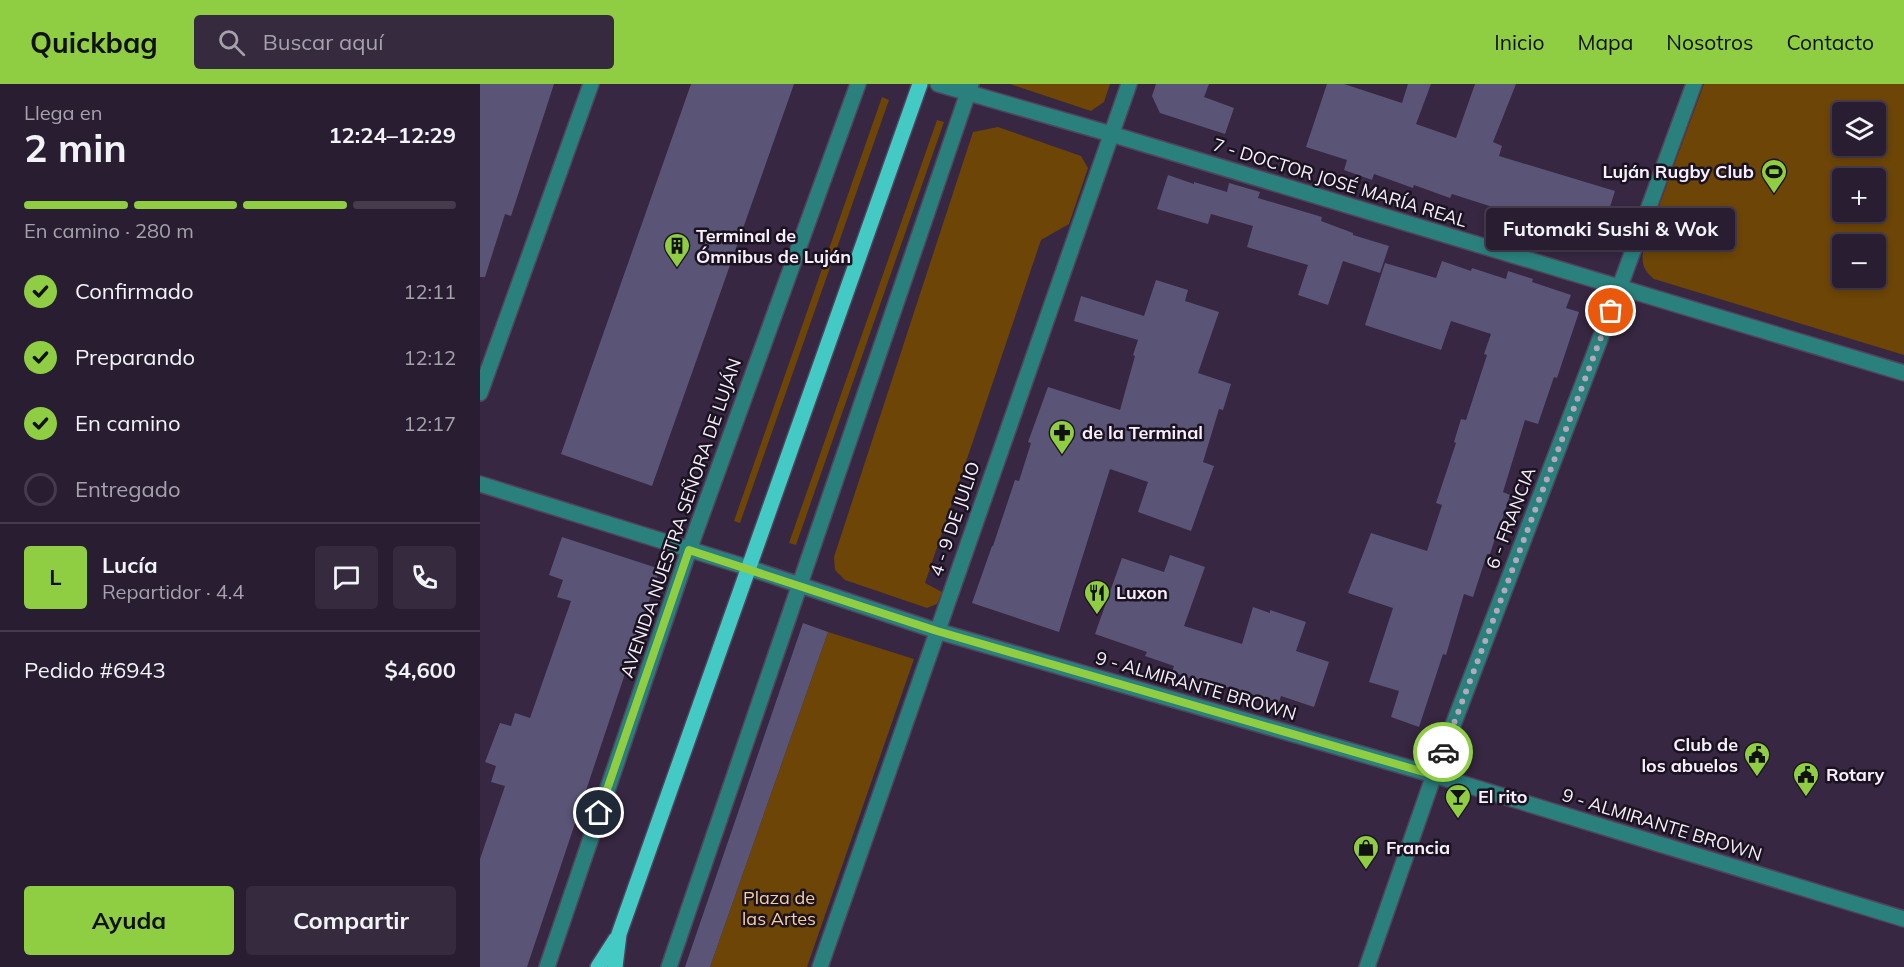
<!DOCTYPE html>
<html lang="es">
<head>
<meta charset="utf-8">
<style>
  :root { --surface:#291d32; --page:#352a3e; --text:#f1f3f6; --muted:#a5a2ac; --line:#453b4d; --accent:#8fcd42 }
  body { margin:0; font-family:Mulish,sans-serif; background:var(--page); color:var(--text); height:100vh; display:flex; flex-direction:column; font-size:22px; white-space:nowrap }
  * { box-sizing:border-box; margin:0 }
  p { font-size:20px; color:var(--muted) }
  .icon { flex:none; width:33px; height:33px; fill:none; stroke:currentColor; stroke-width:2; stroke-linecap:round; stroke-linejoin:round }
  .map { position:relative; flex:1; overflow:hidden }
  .panel { display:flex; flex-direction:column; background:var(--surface); width:480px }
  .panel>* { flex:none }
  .fabs { position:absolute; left:1352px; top:18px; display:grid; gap:12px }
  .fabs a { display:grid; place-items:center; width:54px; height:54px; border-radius:6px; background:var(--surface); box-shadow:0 3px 9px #0003,0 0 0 2px var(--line); font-size:30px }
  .pin { position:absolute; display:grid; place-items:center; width:51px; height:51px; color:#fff; margin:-26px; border:3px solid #fff; border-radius:50%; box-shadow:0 2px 6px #0007 }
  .courier { position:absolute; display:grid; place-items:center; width:60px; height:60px; margin:-30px; border:4px solid #8fcd42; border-radius:50%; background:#fff; color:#222; box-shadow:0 2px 8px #0007 }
  .bubble { position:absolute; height:42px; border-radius:6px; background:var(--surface); box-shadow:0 3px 9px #0003,0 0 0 2px var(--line); font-size:20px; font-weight:700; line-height:42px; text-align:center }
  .headline em { font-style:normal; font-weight:700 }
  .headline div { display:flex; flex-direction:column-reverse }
  .headline { display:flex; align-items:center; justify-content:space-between; height:102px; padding:0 24px }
  h1 { font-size:39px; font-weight:700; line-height:45px }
  .bar { display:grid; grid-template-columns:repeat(4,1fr); gap:9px 6px; align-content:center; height:72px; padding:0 24px }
  .bar i { height:8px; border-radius:4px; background:var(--line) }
  .bar .selected { background:var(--accent) }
  .bar p { grid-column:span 4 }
  .line { display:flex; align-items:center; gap:15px; padding:0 24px; border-top:2px solid var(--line) }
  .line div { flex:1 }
  .round { display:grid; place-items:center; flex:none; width:63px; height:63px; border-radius:6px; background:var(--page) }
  ol { padding:0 24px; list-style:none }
  li { display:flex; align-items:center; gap:18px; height:66px }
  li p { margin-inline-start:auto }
  li .icon { padding:6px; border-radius:50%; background:var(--accent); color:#111; stroke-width:4 }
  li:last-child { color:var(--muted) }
  li i { width:33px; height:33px; border:3px solid var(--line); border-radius:50% }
  .cta { display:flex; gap:12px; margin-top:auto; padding:12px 24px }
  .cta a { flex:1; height:69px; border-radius:6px; background:var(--accent); color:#111; font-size:24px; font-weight:700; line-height:69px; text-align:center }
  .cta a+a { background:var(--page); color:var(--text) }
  header { display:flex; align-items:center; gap:36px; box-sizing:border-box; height:84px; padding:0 30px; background:var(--accent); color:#111 }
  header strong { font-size:28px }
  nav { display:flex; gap:33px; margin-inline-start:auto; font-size:21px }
  .search { width:420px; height:54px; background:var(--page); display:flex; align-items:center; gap:15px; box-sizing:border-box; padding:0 21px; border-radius:6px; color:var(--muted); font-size:22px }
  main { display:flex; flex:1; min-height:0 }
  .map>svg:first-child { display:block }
  .green { fill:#6c4507; fill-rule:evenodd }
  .building { fill:#5a5576 }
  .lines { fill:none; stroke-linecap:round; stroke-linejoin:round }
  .minor-casing { stroke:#52435c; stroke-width:18 }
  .major-casing { stroke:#52435c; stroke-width:18 }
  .minor { stroke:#29807c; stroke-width:15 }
  .major { stroke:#43cac4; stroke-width:15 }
  .done { stroke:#b4a9bc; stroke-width:6; stroke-dasharray:0 10.8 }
  .route { stroke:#8fcd42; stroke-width:8 }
  .labels { text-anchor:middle; stroke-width:5; stroke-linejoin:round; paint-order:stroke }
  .poi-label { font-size:18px; font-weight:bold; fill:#f7effd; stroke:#1b1320; text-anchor:start }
  .street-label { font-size:18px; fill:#f7effd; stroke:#1b1320 }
  .park-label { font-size:18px; fill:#f8ce9e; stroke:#1b1320 }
</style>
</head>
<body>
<header>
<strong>Quickbag</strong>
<div class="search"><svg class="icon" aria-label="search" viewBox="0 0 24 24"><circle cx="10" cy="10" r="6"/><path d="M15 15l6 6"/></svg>Buscar aquí</div>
<nav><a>Inicio</a><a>Mapa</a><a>Nosotros</a><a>Contacto</a></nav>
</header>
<main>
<section class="panel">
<div class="headline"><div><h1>2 min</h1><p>Llega en</p></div><em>12:24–12:29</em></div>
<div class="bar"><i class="selected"></i><i class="selected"></i><i class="selected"></i><i></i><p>En camino · 280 m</p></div>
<ol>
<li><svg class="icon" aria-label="check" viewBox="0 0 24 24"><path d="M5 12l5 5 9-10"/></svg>Confirmado<p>12:11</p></li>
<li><svg class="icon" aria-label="check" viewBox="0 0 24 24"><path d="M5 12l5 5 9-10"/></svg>Preparando<p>12:12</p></li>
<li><svg class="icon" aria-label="check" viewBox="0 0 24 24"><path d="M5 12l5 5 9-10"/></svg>En camino<p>12:17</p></li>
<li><i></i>Entregado</li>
</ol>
<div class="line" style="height:108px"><b class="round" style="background:var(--accent);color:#111">L</b><div><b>Lucía</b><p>Repartidor · 4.4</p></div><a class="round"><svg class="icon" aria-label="chat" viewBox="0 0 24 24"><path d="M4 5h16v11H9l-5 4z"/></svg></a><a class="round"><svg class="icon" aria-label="phone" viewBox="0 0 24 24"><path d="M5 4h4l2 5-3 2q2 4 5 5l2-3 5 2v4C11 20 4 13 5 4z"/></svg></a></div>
<div class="line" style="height:78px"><div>Pedido #6943</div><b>$4,600</b></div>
<div class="cta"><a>Ayuda</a><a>Compartir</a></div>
</section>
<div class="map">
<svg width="1424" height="883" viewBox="0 0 1424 883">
  <rect width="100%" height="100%" fill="#372742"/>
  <path class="green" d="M530 0H630L624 18 611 27Z
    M1224 0H1424V271L1174 195C1162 185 1161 178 1164 163ZM1362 28H1395V62H1362ZM1362 94H1395V128H1362ZM1362 160H1395V194H1362Z
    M402 13 409 16 260 439 254 437Z
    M457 36 464 38 316 461 309 459Z
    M518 43 601 72 608 84 589 140 561 156 445 499 462 508 457 520 447 524 365 496 355 486 354 473 493 48Z
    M348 548 434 575 327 883H230Z"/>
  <path class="building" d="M0 0H74L31 132 25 130 5 193H0Z
    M211 0H314L172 402 81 370Z
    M676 0H729L724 13 754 24 745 50 680 29 672 12Z
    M847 0H864L922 19 928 0H951L936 40 976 54 995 0H1036L1013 58 1022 62 1019 72 1135 107 1123 145 1095 136 1091 148 972 110 970 114 934 101 933 104 894 90 892 96 864 86 867 76 826 63Z
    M688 91 714 100V98L747 108 749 99 780 108 778 114 842 133 841 137 873 149V151L909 162 900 189 863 177 848 221 818 211 828 181 767 163 773 142 731 130 728 140 677 125Z
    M962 177 991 187 992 184 1026 195 1028 187 1053 195 1052 198 1091 211 1086 224 1099 228 1077 294 1074 293 1058 340 1045 336 1023 408 1030 411 1021 439H1020L1010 470H1007L993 513 984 510 966 571 963 570 939 643 911 633 919 607 889 598 913 524 868 509 891 449 947 467 962 421 956 419 976 359 974 358 981 335 986 336 1007 271 1004 270 1011 250 971 237 961 266 885 241 905 179 956 194Z
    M676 196 708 206 705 217 739 228 718 289 751 300 743 326 739 325 723 378 734 382 711 447 658 428 668 398 630 385 579 548 492 519 512 462H513L535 396 539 397 551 359 548 358 568 303 640 326 655 272 653 271 658 256 594 237 601 212 664 232Z
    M82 453 180 485 47 883H0V775L25 702 11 698 16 682 5 678 20 639 31 642 35 629 50 634 91 517 77 513 83 496 69 491Z
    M690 471 725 483 704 542 762 560 773 523 790 529V526L826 538 816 567 849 578 834 623 801 612 799 618 715 594V596L692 588 694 582 665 572 667 568 615 550 642 474 684 488Z
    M323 539 348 548 230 883H205Z"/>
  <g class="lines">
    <defs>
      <path id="minor" d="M458 0 631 50 1424 289
        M0 309 111 0
        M0 400 269 484 457 547 954 691 1424 835
        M67 883 209 466 378 0
        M189 883 491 0
        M340 883 649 0
        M887 883 954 691 1139 205 1214 0"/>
      <path id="major" d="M118 883 136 855
        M135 883 139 850 440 0"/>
    </defs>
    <use href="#minor" class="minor-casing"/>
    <use href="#major" class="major-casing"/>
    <use href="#minor" class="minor"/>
    <use href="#major" class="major"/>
  </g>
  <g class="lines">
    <path class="done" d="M963 668 1131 227"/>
    <path class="route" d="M119 729 209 466 457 547 954 691 963 668"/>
  </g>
  <defs>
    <symbol id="stadium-pin" viewBox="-11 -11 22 30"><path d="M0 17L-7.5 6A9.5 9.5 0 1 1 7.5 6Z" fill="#8fcd42" stroke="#1b1320"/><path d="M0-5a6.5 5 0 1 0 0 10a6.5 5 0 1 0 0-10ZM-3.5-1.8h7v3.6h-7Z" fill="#111"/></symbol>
    <symbol id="building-pin" viewBox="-11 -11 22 30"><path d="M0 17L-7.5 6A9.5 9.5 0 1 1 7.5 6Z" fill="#8fcd42" stroke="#1b1320"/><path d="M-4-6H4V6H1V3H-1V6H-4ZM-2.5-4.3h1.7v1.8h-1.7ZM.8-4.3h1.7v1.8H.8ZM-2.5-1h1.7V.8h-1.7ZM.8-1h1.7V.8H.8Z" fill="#111"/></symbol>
    <symbol id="pharmacy-pin" viewBox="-11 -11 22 30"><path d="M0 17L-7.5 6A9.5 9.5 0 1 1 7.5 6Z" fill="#8fcd42" stroke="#1b1320"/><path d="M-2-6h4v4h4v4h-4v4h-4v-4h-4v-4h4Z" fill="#111"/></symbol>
    <symbol id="restaurant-pin" viewBox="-11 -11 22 30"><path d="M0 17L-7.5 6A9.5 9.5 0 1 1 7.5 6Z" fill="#8fcd42" stroke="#1b1320"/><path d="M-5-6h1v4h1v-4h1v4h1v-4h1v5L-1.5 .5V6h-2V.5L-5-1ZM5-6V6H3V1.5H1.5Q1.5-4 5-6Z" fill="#111"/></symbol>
    <symbol id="civic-pin" viewBox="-11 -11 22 30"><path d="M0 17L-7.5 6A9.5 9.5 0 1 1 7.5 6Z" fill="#8fcd42" stroke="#1b1320"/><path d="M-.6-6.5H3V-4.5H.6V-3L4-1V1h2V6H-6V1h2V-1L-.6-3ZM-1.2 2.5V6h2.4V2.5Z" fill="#111"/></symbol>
    <symbol id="bar-pin" viewBox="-11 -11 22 30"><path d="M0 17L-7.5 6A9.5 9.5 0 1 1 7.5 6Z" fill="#8fcd42" stroke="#1b1320"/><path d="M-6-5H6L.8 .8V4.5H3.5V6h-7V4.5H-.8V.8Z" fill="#111"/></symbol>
    <symbol id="shop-pin" viewBox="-11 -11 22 30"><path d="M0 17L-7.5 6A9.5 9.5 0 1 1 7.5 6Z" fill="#8fcd42" stroke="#1b1320"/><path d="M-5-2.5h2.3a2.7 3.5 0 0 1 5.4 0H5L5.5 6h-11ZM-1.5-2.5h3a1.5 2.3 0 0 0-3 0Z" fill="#111"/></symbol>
  </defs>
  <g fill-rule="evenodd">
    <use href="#stadium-pin" x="1279" y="73" width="30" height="40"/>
    <use href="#building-pin" x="182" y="147" width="30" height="40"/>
    <use href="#pharmacy-pin" x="567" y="334" width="30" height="40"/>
    <use href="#restaurant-pin" x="602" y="494" width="30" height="40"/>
    <use href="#civic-pin" x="1262" y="656" width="30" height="40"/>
    <use href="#civic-pin" x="1311" y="676" width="30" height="40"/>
    <use href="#bar-pin" x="963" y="698" width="30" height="40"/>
    <use href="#shop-pin" x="871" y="749" width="30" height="40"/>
  </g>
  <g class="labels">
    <g class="poi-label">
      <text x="1274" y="94" text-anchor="end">Luján Rugby Club</text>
      <text x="216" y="158">Terminal de<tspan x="216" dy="21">Ómnibus de Luján</tspan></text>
      <text x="602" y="355">de la Terminal</text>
      <text x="636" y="515">Luxon</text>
      <text x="1258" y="667" text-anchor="end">Club de<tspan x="1258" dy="21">los abuelos</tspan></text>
      <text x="1346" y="697">Rotary</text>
      <text x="998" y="719">El rito</text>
      <text x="906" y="770">Francia</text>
    </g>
    <g class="street-label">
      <text transform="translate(860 99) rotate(17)" y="6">7 - DOCTOR JOSÉ MARÍA REAL</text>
      <text transform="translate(201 434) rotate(-71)" y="6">AVENIDA NUESTRA SEÑORA DE LUJÁN</text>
      <text transform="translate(1031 434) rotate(-69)" y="6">6 - FRANCIA</text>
      <text transform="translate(475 435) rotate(-71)" y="6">4 - 9 DE JULIO</text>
      <text transform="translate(716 602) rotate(16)" y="6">9 - ALMIRANTE BROWN</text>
      <text transform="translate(1182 741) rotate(17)" y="6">9 - ALMIRANTE BROWN</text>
    </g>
    <g class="park-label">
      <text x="299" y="820">Plaza de<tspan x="299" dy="21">las Artes</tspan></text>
    </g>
  </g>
</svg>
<div class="fabs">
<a><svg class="icon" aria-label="layers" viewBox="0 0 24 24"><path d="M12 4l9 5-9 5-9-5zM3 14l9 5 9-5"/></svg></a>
<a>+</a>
<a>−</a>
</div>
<div class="pin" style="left:1131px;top:227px;background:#ea580c"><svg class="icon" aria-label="bag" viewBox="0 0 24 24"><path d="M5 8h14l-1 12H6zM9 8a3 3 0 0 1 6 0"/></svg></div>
<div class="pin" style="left:119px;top:729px;background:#1f2937"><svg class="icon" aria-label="home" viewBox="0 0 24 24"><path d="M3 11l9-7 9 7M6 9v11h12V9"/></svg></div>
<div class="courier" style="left:963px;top:668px"><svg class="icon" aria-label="car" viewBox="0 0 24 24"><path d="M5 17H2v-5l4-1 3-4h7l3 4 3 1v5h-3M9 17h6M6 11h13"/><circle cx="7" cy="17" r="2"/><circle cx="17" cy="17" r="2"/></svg></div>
<div class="bubble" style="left:1006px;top:124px;width:249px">Futomaki Sushi &amp; Wok</div>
</div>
</main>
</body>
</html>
